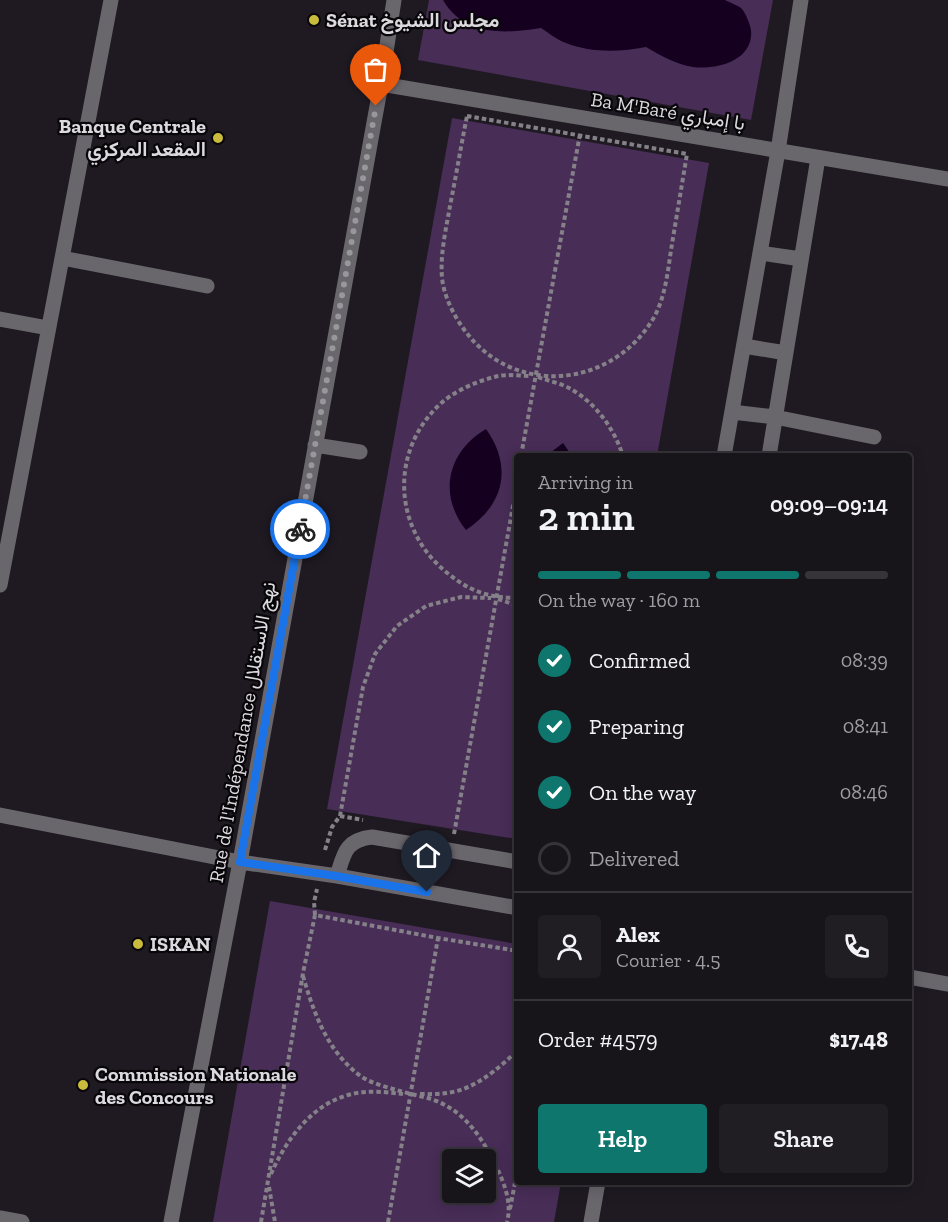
<!DOCTYPE html>
<html lang="en">
<head>
<meta charset="utf-8">
<style>
  :root { --surface:#17141a; --page:#201d23; --text:#f1f3f6; --muted:#9e9ea2; --line:#363339; --accent:#0f766e }
  body { margin:0; font-family:"Zilla Slab",Vazirmatn,serif; background:var(--page); color:var(--text); height:100vh; display:flex; flex-direction:column; font-size:22px; white-space:nowrap }
  * { box-sizing:border-box; margin:0 }
  p { font-size:20px; color:var(--muted) }
  .icon { flex:none; width:33px; height:33px; fill:none; stroke:currentColor; stroke-width:2; stroke-linecap:round; stroke-linejoin:round }
  .map { position:relative; flex:1; overflow:hidden }
  .side { position:absolute; left:514px; top:453px; width:398px; height:732px; display:flex; flex-direction:column; background:var(--surface); border-radius:6px; box-shadow:0 3px 15px #0003,0 0 0 2px var(--line) }
  .side>* { flex:none }
  .controls { position:absolute; left:442px; top:1149px; display:grid; gap:12px }
  .controls a { display:grid; place-items:center; width:54px; height:54px; border-radius:6px; background:var(--surface); box-shadow:0 3px 15px #0003,0 0 0 2px var(--line); font-size:30px }
  .pin { position:absolute; display:grid; place-items:center; width:51px; height:51px; color:#fff; margin:-62px -26px; border-radius:50% 50% 50% 0; rotate:-45deg; box-shadow:0 0 6px #0007 }
  .pin .icon { rotate:45deg }
  .courier { position:absolute; display:grid; place-items:center; width:60px; height:60px; margin:-30px; border:4px solid #1a73e8; border-radius:50%; background:#fff; color:#222; box-shadow:0 2px 8px #0007 }
  .head em { font-style:normal; font-weight:600 }
  .head div { display:flex; flex-direction:column-reverse }
  .head { display:flex; align-items:center; justify-content:space-between; height:102px; padding:0 24px }
  h1 { font-size:39px; font-weight:600; line-height:45px }
  .bar { display:grid; grid-template-columns:repeat(4,1fr); gap:9px 6px; align-content:center; height:72px; padding:0 24px }
  .bar i { height:8px; border-radius:4px; background:var(--line) }
  .bar .on { background:var(--accent) }
  .bar p { grid-column:span 4 }
  .line { display:flex; align-items:center; gap:15px; padding:0 24px; border-top:2px solid var(--line) }
  .line div { flex:1 }
  .round { display:grid; place-items:center; flex:none; width:63px; height:63px; border-radius:6px; background:var(--page) }
  ol { padding:0 24px; list-style:none }
  li { display:flex; align-items:center; gap:18px; height:66px }
  li p { margin-inline-start:auto }
  li .icon { padding:6px; border-radius:50%; background:var(--accent); color:#fff; stroke-width:4 }
  li:last-child { color:var(--muted) }
  li i { width:33px; height:33px; border:3px solid var(--line); border-radius:50% }
  .button { display:flex; gap:12px; margin-top:auto; padding:12px 24px }
  .button a { flex:1; height:69px; border-radius:6px; background:var(--accent); color:#fff; font-size:24px; font-weight:600; line-height:69px; text-align:center }
  .button a+a { background:var(--page); color:var(--text) }
  .map>svg:first-child { display:block }
  .green { fill:#482d57; fill-rule:evenodd }
  .water { fill:#150020 }
  .lines { fill:none; stroke-linecap:round; stroke-linejoin:round }
  .path { stroke:#858188; stroke-width:4; stroke-dasharray:4.5 3; stroke-linecap:butt }
  .minor { stroke:#6a676c; stroke-width:15 }
  .done { stroke:#99969c; stroke-width:6; stroke-dasharray:0 10.8 }
  .route { stroke:#1a73e8; stroke-width:8 }
  .poi-dot { fill:#c9bb3b; stroke:#080609; stroke-width:2 }
  .labels { text-anchor:middle; stroke-width:4.5; stroke-linejoin:round; paint-order:stroke }
  .poi-label { font-size:20px; font-weight:bold; fill:#dbd8de; stroke:#080609; text-anchor:start }
  .street-label { font-size:20px; fill:#dbd8de; stroke:#080609 }
</style>
</head>
<body>
<div class="map">
<svg width="948" height="1222" viewBox="0 0 948 1222">
  <rect width="100%" height="100%" fill="#1f1a22"/>
  <path class="green" d="M429 0H773L751 120 418 60Z
    M452 118 709 163 657 456H518L517 839 327 809Z
    M270 901 517 944 518 1182H561L554 1222H213ZM453 1160H486V1192H453Z"/>
  <path class="water" d="M443 0H725C730 3 738 5 742 9 746 14 750 24 751 30 754 60 718 70 693 67 676 64 661 56 646 47 620 52 591 53 566 43 557 40 549 33 541 28 504 34 464 36 443 0Z
    M486 429C513 467 504 505 466 530 438 495 447 452 486 429Z
    M563 443 572 456H546Z"/>
  <g class="lines">
    <path class="path" d="M467 116 687 154C682 184 677 214 672 244 668 268 666 297 653 319 610 390 511 397 463 328 453 314 444 296 442 278 440 254 446 229 450 206 456 176 461 146 467 116Z
      M538 377C548 381 560 383 569 388 595 402 614 428 623 456
      M521 456 580 134
      M518 598C491 598 471 592 450 575 395 534 388 456 437 407 453 391 477 381 498 376 508 374 520 376 531 376
      M498 599 518 606
      M340 816 363 820
      M454 834 518 478
      M325 850 332 827 340 816 363 687 375 654 397 626 426 606 461 597 491 598
      M315 915 314 902 317 889
      M303 976C314 1014 328 1053 362 1077 373 1084 387 1087 400 1091 410 1094 421 1096 431 1099 465 1110 483 1139 498 1170 505 1186 512 1204 507 1222
      M420 1094C451 1095 468 1091 494 1071 502 1065 511 1057 518 1049
      M271 1174C286 1140 312 1103 352 1094 368 1090 386 1092 403 1094
      M269 1187 275 1222
      M510 1209 518 1167
      M261 1222 303 973 315 915 438 938 518 951
      M388 1222 438 938"/>
    <path class="minor" d="M381 84 948 179
      M760 253 801 259
      M62 258 207 286
      M0 319 48 328
      M744 346 786 353
      M732 412 775 417 874 437
      M315 445 360 452
      M724 456 778 151 801 0
      M769 456 818 158
      M0 585 111 0
      M0 815 240 862 337 876 518 908
      M337 876C344 854 345 840 372 837L518 862
      M909 977 948 984
      M0 1218 22 1222
      M171 1222 240 862 381 84 394 0
      M591 1222 598 1182"/>
  </g>
  <g class="lines">
    <path class="done" d="M300 529 376 106"/>
    <path class="route" d="M300 529 240 862 336 876 427 892"/>
  </g>
  <g class="poi-dot">
    <circle cx="314" cy="20" r="6"/>
    <circle cx="218" cy="138" r="6"/>
    <circle cx="138" cy="944" r="6"/>
    <circle cx="83" cy="1085" r="6"/>
  </g>
  <g class="labels">
    <g class="poi-label">
      <text x="326" y="27">Sénat مجلس الشيوخ</text>
      <text x="206" y="133" text-anchor="end">Banque Centrale<tspan x="206" dy="23">المقعد المركزي</tspan></text>
      <text x="150" y="951">ISKAN</text>
      <text x="95" y="1081">Commission Nationale<tspan x="95" dy="23">des Concours</tspan></text>
    </g>
    <g class="street-label">
      <text transform="translate(668 111) rotate(9)" y="7">Ba M'Baré با إمباري</text>
      <text transform="translate(242 732) rotate(-80)" y="7">Rue de l'Indépendance نهج الاستقلال</text>
    </g>
  </g>
</svg>
<div class="controls">
<a><svg class="icon" aria-label="layers" viewBox="0 0 24 24"><path d="M12 4l9 5-9 5-9-5zM3 14l9 5 9-5"/></svg></a>
</div>
<div class="pin" style="left:376px;top:106px;background:#ea580c"><svg class="icon" aria-label="bag" viewBox="0 0 24 24"><path d="M5 8h14l-1 12H6zM9 8a3 3 0 0 1 6 0"/></svg></div>
<div class="pin" style="left:427px;top:892px;background:#1f2937"><svg class="icon" aria-label="home" viewBox="0 0 24 24"><path d="M3 11l9-7 9 7M6 9v11h12V9"/></svg></div>
<div class="courier" style="left:300px;top:529px"><svg class="icon" aria-label="bike" viewBox="0 0 24 24"><circle cx="6" cy="16" r="4"/><circle cx="18" cy="16" r="4"/><path d="M6 16l4-8h5l3 8M10 8l3 8H6M13 5h3"/></svg></div>
<section class="side">
<div class="head"><div><h1>2 min</h1><p>Arriving in</p></div><em>09:09–09:14</em></div>
<div class="bar"><i class="on"></i><i class="on"></i><i class="on"></i><i></i><p>On the way · 160 m</p></div>
<ol>
<li><svg class="icon" aria-label="check" viewBox="0 0 24 24"><path d="M5 12l5 5 9-10"/></svg>Confirmed<p>08:39</p></li>
<li><svg class="icon" aria-label="check" viewBox="0 0 24 24"><path d="M5 12l5 5 9-10"/></svg>Preparing<p>08:41</p></li>
<li><svg class="icon" aria-label="check" viewBox="0 0 24 24"><path d="M5 12l5 5 9-10"/></svg>On the way<p>08:46</p></li>
<li><i></i>Delivered</li>
</ol>
<div class="line" style="height:108px"><a class="round"><svg class="icon" aria-label="person" viewBox="0 0 24 24"><circle cx="12" cy="8" r="4"/><path d="M4 21q1-7 8-7t8 7"/></svg></a><div><b>Alex</b><p>Courier · 4.5</p></div><a class="round"><svg class="icon" aria-label="phone" viewBox="0 0 24 24"><path d="M5 4h4l2 5-3 2q2 4 5 5l2-3 5 2v4C11 20 4 13 5 4z"/></svg></a></div>
<div class="line" style="height:78px"><div>Order #4579</div><b>$17.48</b></div>
<div class="button"><a>Help</a><a>Share</a></div>
</section>
</div>
</body>
</html>
